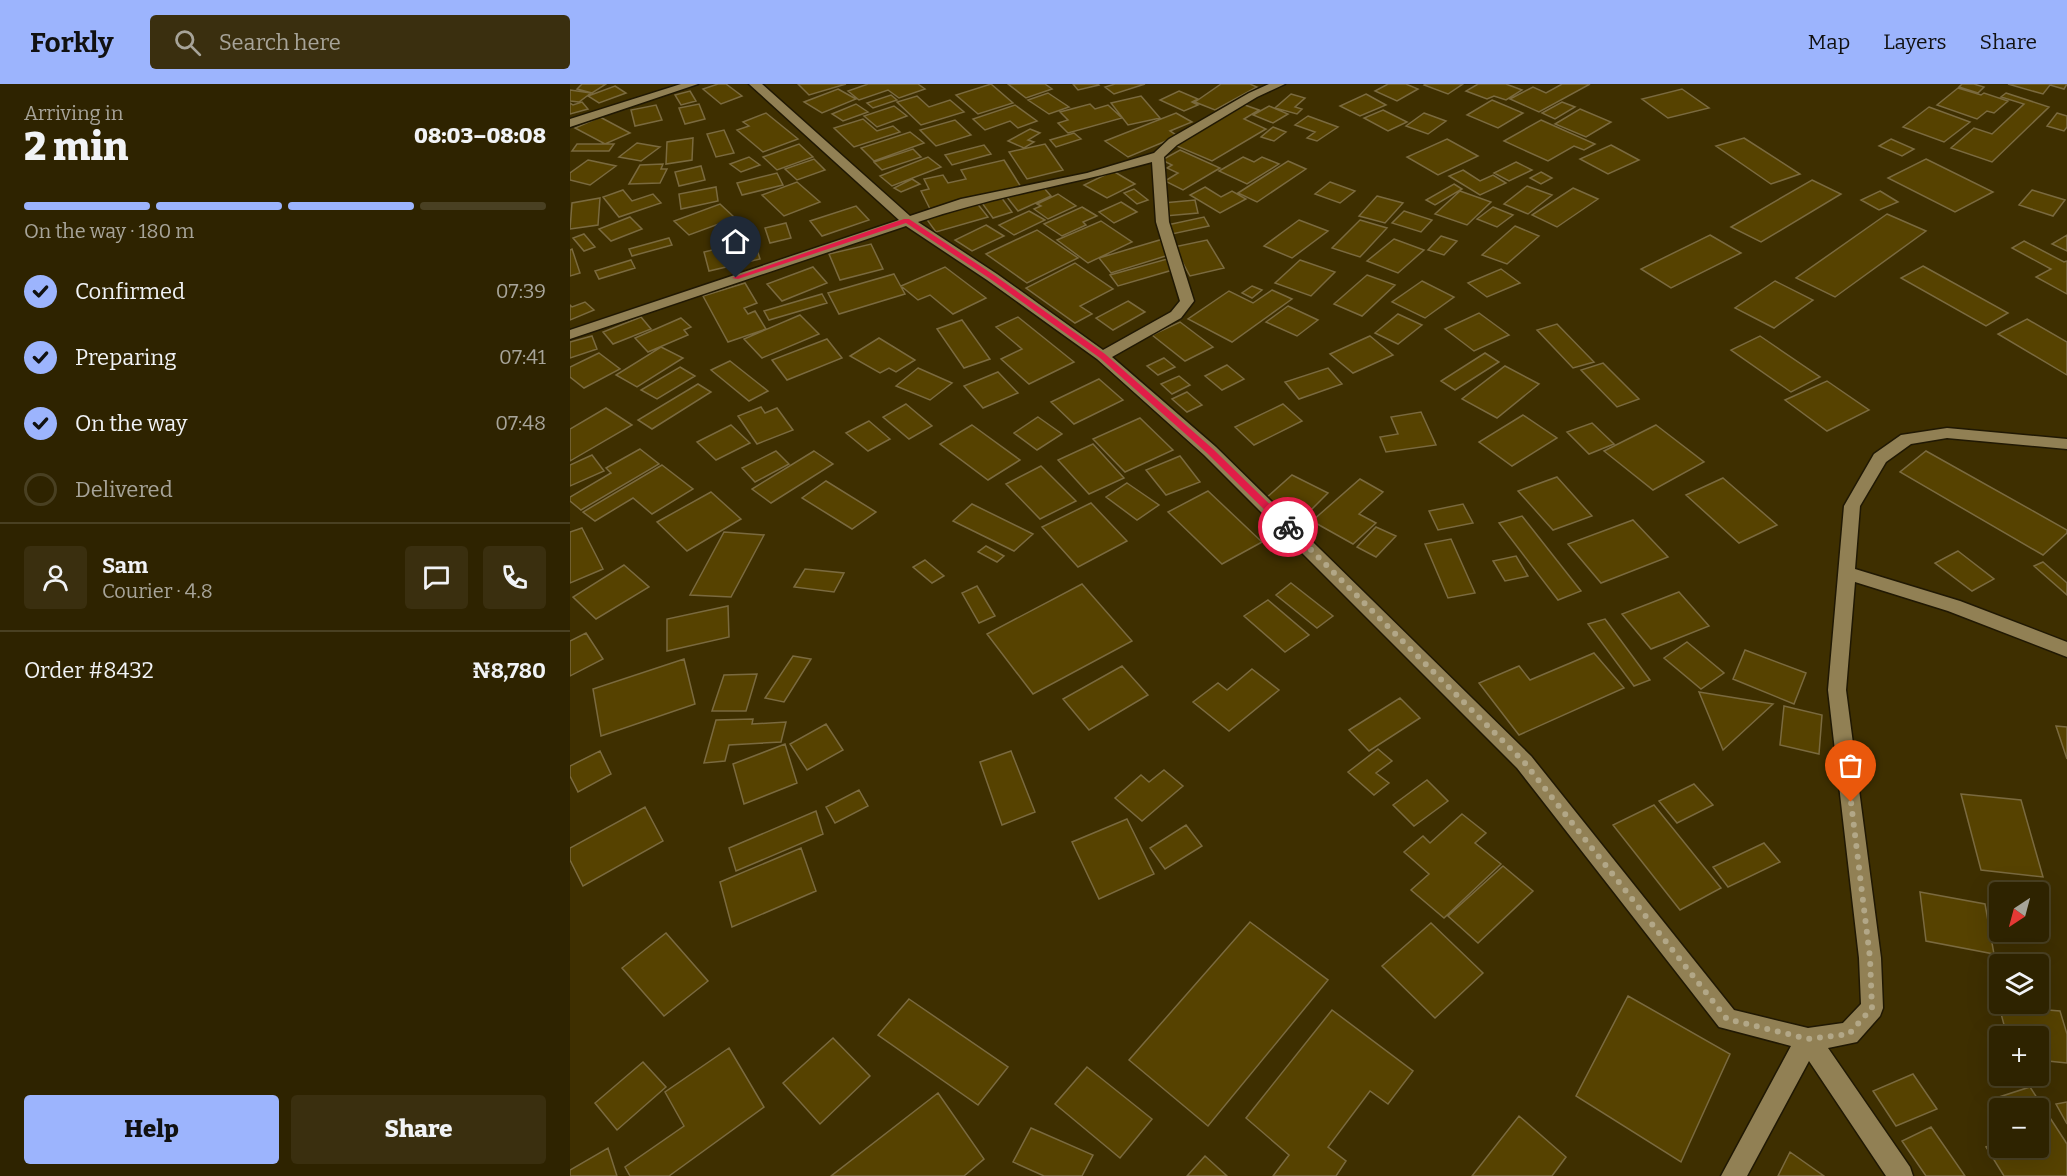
<!DOCTYPE html>
<html lang="en">
<head>
<meta charset="utf-8">
<style>
  :root { --surface:#2e2300; --page:#3a2f0f; --text:#f1f3f6; --muted:#a7a499; --line:#494022; --accent:#9cb4fd }
  body { margin:0; font-family:Bitter,serif; background:var(--page); color:var(--text); height:100vh; display:flex; flex-direction:column; font-size:22px; white-space:nowrap }
  * { box-sizing:border-box; margin:0 }
  p { font-size:20px; color:var(--muted) }
  .icon { flex:none; width:33px; height:33px; fill:none; stroke:currentColor; stroke-width:2; stroke-linecap:round; stroke-linejoin:round }
  .map { position:relative; flex:1; overflow:hidden }
  .side { display:flex; flex-direction:column; background:var(--surface); width:570px }
  .side>* { flex:none }
  .needle { width:39px; rotate:216deg }
  .fabs { position:absolute; left:1419px; top:798px; display:grid; gap:12px }
  .fabs a { display:grid; place-items:center; width:60px; height:60px; border-radius:6px; background:var(--surface); box-shadow:0 6px 24px #0002,0 0 0 2px var(--line); font-size:30px }
  .pin { position:absolute; display:grid; place-items:center; width:51px; height:51px; color:#fff; margin:-62px -26px; border-radius:50% 50% 50% 0; rotate:-45deg; box-shadow:0 0 6px #0007 }
  .pin .icon { rotate:45deg }
  .courier { position:absolute; display:grid; place-items:center; width:60px; height:60px; margin:-30px; border:4px solid #e11d48; border-radius:50%; background:#fff; color:#222; box-shadow:0 2px 8px #0007 }
  .head em { font-style:normal; font-weight:800 }
  .head div { display:flex; flex-direction:column-reverse }
  .head { display:flex; align-items:center; justify-content:space-between; height:102px; padding:0 24px }
  h1 { font-size:39px; font-weight:800; line-height:45px }
  .bar { display:grid; grid-template-columns:repeat(4,1fr); gap:9px 6px; align-content:center; height:72px; padding:0 24px }
  .bar i { height:8px; border-radius:4px; background:var(--line) }
  .bar .active { background:var(--accent) }
  .bar p { grid-column:span 4 }
  .line { display:flex; align-items:center; gap:15px; padding:0 24px; border-top:2px solid var(--line) }
  .line div { flex:1 }
  .round { display:grid; place-items:center; flex:none; width:63px; height:63px; border-radius:6px; background:var(--page) }
  ol { padding:0 24px; list-style:none }
  li { display:flex; align-items:center; gap:18px; height:66px }
  li p { margin-inline-start:auto }
  li .icon { padding:6px; border-radius:50%; background:var(--accent); color:#111; stroke-width:4 }
  li:last-child { color:var(--muted) }
  li i { width:33px; height:33px; border:3px solid var(--line); border-radius:50% }
  .cta { display:flex; gap:12px; margin-top:auto; padding:12px 24px }
  .cta a { flex:1; height:69px; border-radius:6px; background:var(--accent); color:#111; font-size:24px; font-weight:800; line-height:69px; text-align:center }
  .cta a+a { background:var(--page); color:var(--text) }
  header { display:flex; align-items:center; gap:36px; box-sizing:border-box; height:84px; padding:0 30px; background:var(--accent); color:#111 }
  header strong { font-size:28px }
  nav { display:flex; gap:33px; margin-inline-start:auto; font-size:21px }
  .search { width:420px; height:54px; background:var(--page); display:flex; align-items:center; gap:15px; box-sizing:border-box; padding:0 21px; border-radius:6px; color:var(--muted); font-size:22px }
  main { display:flex; flex:1; min-height:0 }
  .map>svg:first-child { display:block }
  .building { fill:#564200; stroke:#7a6a3f; stroke-width:1.5 }
  .lines { fill:none; stroke-linecap:round; stroke-linejoin:round }
  .minor-casing { stroke:#201803; stroke-width:3 }
  .minor { fill:#918054; fill-rule:evenodd }
  .route { fill:#e11d48 }
  .done { stroke:#b2a787; stroke-width:6; stroke-dasharray:0 10.8 }
</style>
</head>
<body>
<header>
<strong>Forkly</strong>
<div class="search"><svg class="icon" aria-label="search" viewBox="0 0 24 24"><circle cx="10" cy="10" r="6"/><path d="M15 15l6 6"/></svg>Search here</div>
<nav><a>Map</a><a>Layers</a><a>Share</a></nav>
</header>
<main>
<section class="side">
<div class="head"><div><h1>2 min</h1><p>Arriving in</p></div><em>08:03–08:08</em></div>
<div class="bar"><i class="active"></i><i class="active"></i><i class="active"></i><i></i><p>On the way · 180 m</p></div>
<ol>
<li><svg class="icon" aria-label="check" viewBox="0 0 24 24"><path d="M5 12l5 5 9-10"/></svg>Confirmed<p>07:39</p></li>
<li><svg class="icon" aria-label="check" viewBox="0 0 24 24"><path d="M5 12l5 5 9-10"/></svg>Preparing<p>07:41</p></li>
<li><svg class="icon" aria-label="check" viewBox="0 0 24 24"><path d="M5 12l5 5 9-10"/></svg>On the way<p>07:48</p></li>
<li><i></i>Delivered</li>
</ol>
<div class="line" style="height:108px"><a class="round"><svg class="icon" aria-label="person" viewBox="0 0 24 24"><circle cx="12" cy="8" r="4"/><path d="M4 21q1-7 8-7t8 7"/></svg></a><div><b>Sam</b><p>Courier · 4.8</p></div><a class="round"><svg class="icon" aria-label="chat" viewBox="0 0 24 24"><path d="M4 5h16v11H9l-5 4z"/></svg></a><a class="round"><svg class="icon" aria-label="phone" viewBox="0 0 24 24"><path d="M5 4h4l2 5-3 2q2 4 5 5l2-3 5 2v4C11 20 4 13 5 4z"/></svg></a></div>
<div class="line" style="height:78px"><div>Order #8432</div><b>₦8,780</b></div>
<div class="cta"><a>Help</a><a>Share</a></div>
</section>
<div class="map">
<svg width="1497" height="1092" viewBox="0 0 1497 1092">
  <rect width="100%" height="100%" fill="#3e2f00"/>
  <path class="building" d="M12 0H36L22 9 7 5Z
    M148 0H156L172 12 151 20 133 5Z
    M228 0H276L239 11Z
    M298 0H348L355 5 329 14 318 6 289 16 278 7Z
    M421 0 443 19 408 30 386 11Z
    M438 0H475L482 5 456 14Z
    M503 0H528L529 1 508 6Z
    M545 0H575L544 10 535 3Z
    M651 0H680L687 3 645 26 625 18Z
    M818 0H836L848 5 827 17 805 7Z
    M855 0H893L878 10 854 1Z
    M908 0H936L952 6 936 16 924 12 917 15 896 7Z
    M992 0H1020L969 28 940 15 963 3 976 9Z
    M1392 0H1404L1414 3 1408 9 1389 3Z
    M1438 0H1497L1494 5 1480 1 1473 10Z
    M45 2 56 9 29 19 18 12Z
    M1388 4 1411 11 1414 9 1438 17 1424 29 1417 27 1407 35 1367 21Z
    M268 5 286 15 252 29 234 18Z
    M1112 5 1139 24 1098 34 1072 15Z
    M0 6 21 9 9 18 0 17Z
    M120 7 126 17 111 21 105 11Z
    M609 7 628 15 622 18 628 21 614 27 590 16Z
    M478 9 499 23 479 30 458 16Z
    M1436 9 1479 23 1422 78 1381 64 1404 44 1422 50 1454 20 1431 13Z
    M721 10 735 14 725 23 732 25 727 30 705 24Z
    M796 10 816 21 790 32 770 22Z
    M321 11 327 16 303 24 297 19Z
    M347 12 359 23 380 16 394 28 351 41 327 18Z
    M571 12 590 34 558 41 541 19Z
    M922 16 953 29 928 44 897 31Z
    M12 18 18 25 0 30V19L3 21Z
    M992 18 1005 23 985 35 972 29Z
    M129 20 135 35 115 40 109 24Z
    M286 20 298 28 273 37 262 30Z
    M520 20 525 25 538 21 552 34 498 49 488 39 498 36 490 28Z
    M672 20 689 26 674 35 696 45 642 77 602 60Z
    M86 21 92 36 65 42 61 26Z
    M445 21 467 37 448 44 440 37 415 46 403 35Z
    M324 22 337 32 307 43 294 32Z
    M699 22 718 30 703 39 683 31Z
    M1359 23 1400 38 1374 58 1333 43Z
    M1010 25 1041 38 1016 53 985 40Z
    M813 26 837 38 818 47 794 34Z
    M196 29 228 55 193 68 167 46 179 42 173 38Z
    M606 29 622 38 600 47 608 52 558 73 535 57Z
    M854 29 876 37 858 50 836 42Z
    M1487 29 1497 32V43L1494 47 1477 42Z
    M738 32 768 43 747 57 737 54 745 48 725 41Z
    M30 33 60 49 35 60 5 44Z
    M293 35 307 47 323 42 330 48 284 63 264 44Z
    M385 36 401 51 366 62 350 46Z
    M971 36 1025 60 1014 66 1004 62 978 77 934 57Z
    M703 43 716 48 704 57 691 53Z
    M460 45 470 49 458 56 464 58 454 64 438 57Z
    M154 46 164 69 146 73 137 50Z
    M340 48 354 59 304 77 291 64Z
    M504 49 511 55 486 63 480 56Z
    M123 54 122 76 96 80 97 58Z
    M1174 54 1230 90 1201 100 1146 62Z
    M877 55 908 72 868 91 837 73Z
    M1321 55 1344 65 1332 72 1309 62Z
    M67 59 90 63 71 77 49 73Z
    M7 60H44L39 67H2Z
    M229 60 243 73 207 86 193 73Z
    M475 60 493 86 457 95 439 68Z
    M414 61 421 70 382 81 375 71Z
    M1041 61 1069 76 1038 90 1010 75Z
    M343 65 351 73 312 86 304 78Z
    M610 66 650 84 613 106 595 97 608 89 597 84 602 81 592 76Z
    M179 73 190 81 171 88 160 80Z
    M358 73 371 83 322 102 310 92Z
    M673 73 684 78 692 73 709 80 677 100 649 87Z
    M244 75 255 86 227 96 215 85Z
    M1356 75 1423 108 1385 128 1318 94Z
    M18 76 46 82 20 101 0 96V89Z
    M434 76 451 103 360 125 351 107 359 105 354 95 373 91 378 99 396 95 391 86Z
    M718 77 736 85 687 118 668 109Z
    M946 78 962 86 939 97 924 89Z
    M93 80 91 85H97L90 99 59 100 70 81Z
    M131 82 135 96 109 102 105 88Z
    M893 86 910 97 923 91 936 99 910 111 879 92Z
    M543 87 565 100 537 114 514 101Z
    M971 88 982 94 971 100 960 94Z
    M207 89 213 101 172 111 167 99Z
    M342 95 350 100 331 108 324 104Z
    M1242 96 1271 110 1191 158 1161 143Z
    M227 98 250 118 214 132 192 111Z
    M760 98 785 107 770 119 745 110Z
    M884 100 892 105 865 121 856 116Z
    M957 102 982 111 958 130 934 120Z
    M146 103 148 117 111 125 109 110Z
    M635 103 651 113 662 107 676 115 650 129 620 111Z
    M474 104 481 112 448 127 436 112Z
    M1003 104 1028 115 987 143 962 131Z
    M564 105 578 116 567 120 554 109Z
    M53 106 62 117 83 110 91 119 49 133 33 113Z
    M1462 106 1495 116 1483 132 1449 121Z
    M890 107 921 118 897 141 865 130Z
    M1310 107 1328 118 1309 126 1291 116Z
    M488 110 506 122 478 135 464 125 471 122 467 120Z
    M807 112 833 119 815 139 789 132Z
    M431 113 442 128 423 134 412 119Z
    M30 114 28 141 0 145 2 119Z
    M625 116 628 129 595 132 593 119Z
    M406 118 418 133 366 148 355 133Z
    M551 118 567 128 544 139 529 128Z
    M150 120 165 134 119 151 104 137Z
    M286 122 299 136 252 152 240 137Z
    M512 123 527 132 513 138 516 141 492 152 474 140Z
    M923 123 943 131 927 143 907 135Z
    M459 127 475 136 444 151 429 141Z
    M834 127 862 136 851 148 822 139Z
    M1317 130 1356 147 1265 213 1226 194Z
    M60 133 72 145 41 157 29 145Z
    M634 133 639 142 602 150 597 141Z
    M729 136 758 147 722 174 694 162Z
    M790 136 817 144 790 173 762 164Z
    M531 137 562 158 518 179 487 156Z
    M216 139 221 154 200 159 195 144Z
    M416 141 434 152 402 167 385 156Z
    M945 142 969 152 937 180 912 171Z
    M467 146 508 174 457 199 416 170Z
    M14 150 25 163 14 167 3 154Z
    M1140 151 1171 169 1101 204 1071 185Z
    M1497 151V167L1482 160Z
    M871 152 887 157 874 171 858 166Z
    M99 154 102 161 62 172 59 165Z
    M593 155 599 171 541 189 529 174Z
    M824 155 854 166 828 189 797 177Z
    M184 156 190 175 139 187 134 168Z
    M637 156 654 184 620 192 604 163Z
    M1454 157 1494 178 1497 177V210L1466 193 1481 185 1442 164Z
    M301 160 313 185 270 196 259 170Z
    M2 165 10 189 0 192V166Z
    M597 175 606 185 548 202 540 191Z
    M61 176 65 184 29 195 25 187Z
    M730 176 765 188 741 212 705 199Z
    M505 179 543 205 510 222 522 230 505 239 456 204Z
    M1353 182 1438 229 1416 242 1331 194Z
    M243 183 257 199 212 217 197 200Z
    M375 183 416 214 383 230 360 211 348 216 331 202Z
    M931 185 950 199 917 213 898 199Z
    M324 190 335 210 269 230 258 209Z
    M797 191 825 201 792 232 764 220Z
    M852 197 884 213 855 234 822 218Z
    M1205 197 1243 216 1204 244 1165 224Z
    M175 199 187 219 174 224 178 230 185 227 196 245 158 258 133 212Z
    M682 202 692 206 682 214 672 209Z
    M702 206 722 215 662 258 618 235 659 207 683 219Z
    M252 210 257 219 199 236 194 227Z
    M558 217 575 228 543 246 526 234Z
    M15 218 24 226 0 236V221L2 223Z
    M718 222 748 236 727 252 696 238Z
    M909 229 939 251 904 267 875 245Z
    M828 230 852 241 828 260 805 249Z
    M230 231 249 250 192 274 174 255Z
    M71 233 81 245 43 260 33 248Z
    M448 233 504 278 459 300 431 275 452 265 426 243Z
    M111 234 121 243 114 246 118 251 78 268 65 254Z
    M1457 235 1497 258V291L1428 250Z
    M392 236 420 275 394 284 367 245Z
    M610 238 643 263 615 277 582 251Z
    M987 240 1024 278 1003 284 967 246Z
    M22 252 27 265 0 274V258Z
    M800 252 823 271 783 289 760 270Z
    M1190 252 1250 293 1221 308 1161 266Z
    M309 254 345 276 326 288 319 284 310 289 280 272Z
    M257 255 272 274 217 296 202 276Z
    M91 263 113 274 67 303 46 291Z
    M29 269 50 285 14 304 0 293V283Z
    M915 269 929 278 885 306 871 297Z
    M594 274 605 283 588 291 577 282Z
    M160 277 198 307 179 317 141 286Z
    M1033 279 1069 315 1047 323 1011 286Z
    M657 281 674 295 652 306 635 292Z
    M935 282 969 300 927 334 892 315Z
    M110 283 125 292 87 315 71 306Z
    M348 284 382 299 360 316 326 302Z
    M758 284 772 300 729 315 715 298Z
    M428 288 448 309 413 324 394 302Z
    M609 292 620 301 602 310 591 300Z
    M529 295 553 316 504 340 481 318Z
    M1257 297 1299 326 1257 347 1215 316Z
    M128 300 141 308 82 345 68 336Z
    M617 308 632 321 617 328 602 315Z
    M336 320 362 342 339 355 313 333Z
    M713 320 732 337 684 361 665 343Z
    M191 323 195 329 207 324 223 346 187 360 168 332Z
    M36 324 62 341 0 377V345Z
    M851 328 866 361 816 368 810 353 828 350 821 333Z
    M953 331 987 354 942 382 909 358Z
    M468 333 492 350 467 366 444 349Z
    M570 334 603 366 555 388 523 355Z
    M299 337 320 355 298 367 276 349Z
    M1022 339 1044 360 1019 370 997 348Z
    M161 341 180 359 146 376 127 358Z
    M402 341 450 376 418 396 370 360Z
    M1086 341 1134 378 1083 406 1034 367Z
    M523 360 554 394 519 410 488 376Z
    M70 365 89 380 11 426 0 417V413L41 389 36 384Z
    M206 367 219 380 185 398 172 384Z
    M244 367 263 380 201 419 182 405Z
    M1356 367 1497 446V449L1473 471 1330 388Z
    M22 371 34 387 0 402V381Z
    M610 372 630 398 596 411 576 386Z
    M92 381 123 405 82 430 63 414 25 437 13 428Z
    M471 382 506 417 470 435 436 400Z
    M722 391 758 409 733 434 695 415Z
    M987 393 1022 432 983 446 948 407Z
    M1153 394 1207 441 1169 459 1116 411Z
    M790 395 813 408 789 430 806 439 783 460 742 437Z
    M256 397 306 428 282 445 232 414Z
    M557 399 589 421 567 436 536 413Z
    M638 407 692 458 652 480 598 428Z
    M141 408 171 435 117 467 87 438Z
    M521 419 557 457 508 483 472 443Z
    M402 420 463 450 444 467 383 437Z
    M893 420 903 439 868 446 859 427Z
    M952 432 1011 507 988 516 929 439Z
    M1063 436 1098 473 1031 499 998 460Z
    M806 443 826 452 806 473 787 463Z
    M12 444 33 485 0 499V448Z
    M154 448 194 451 161 513 120 511Z
    M881 455 905 509 878 514 855 460Z
    M416 462 434 472 427 478 408 468Z
    M1388 467 1424 495 1402 507 1365 479Z
    M946 472 958 492 935 497 923 477Z
    M355 476 374 492 362 499 343 483Z
    M1473 478 1497 499V511L1464 482Z
    M54 481 79 503 26 535 3 513Z
    M235 485 274 489 264 508 224 503Z
    M721 499 763 532 747 544 706 511Z
    M512 500 562 557 463 610 417 550Z
    M407 502 425 532 409 539 392 509Z
    M1109 508 1139 542 1081 565 1052 530Z
    M698 516 739 551 715 568 674 532Z
    M158 522 159 553 97 567V535Z
    M1035 535 1080 596 1064 602 1018 540Z
    M16 549 33 575 0 592V557Z
    M1117 558 1154 589 1131 605 1094 574Z
    M1175 566 1236 589 1224 620 1163 595Z
    M1024 569 1054 604 949 651 909 599 949 582 960 596Z
    M223 572 241 575 214 618 195 614Z
    M114 575 125 620 31 652 23 605Z
    M552 582 578 611 519 646 493 615Z
    M682 585 709 606 659 647 623 618 648 599 657 606Z
    M187 590 176 627H142L154 591Z
    M1129 608 1203 620 1153 666Z
    M830 614 850 634 799 667 779 646Z
    M1214 622 1252 631 1249 670 1210 661Z
    M183 635 182 640 216 638 211 658 159 661 155 677 134 679 146 636Z
    M256 640 273 666 237 686 220 660Z
    M1486 642 1497 643V675Z
    M215 660 227 699 174 720 163 680Z
    M808 665 822 677 806 689 819 699 804 711 778 688Z
    M30 667 41 690 8 708 0 692V682Z
    M441 667 465 728 432 741 410 678Z
    M594 686 613 702 572 737 545 714 571 691 579 698Z
    M857 696 878 717 844 742 823 721Z
    M1124 700 1143 721 1107 739 1089 717Z
    M289 706 298 722 265 739 256 723Z
    M1391 710 1451 716 1473 793 1411 786Z
    M1084 721 1151 804 1110 826 1043 741Z
    M75 723 93 757 13 802 0 776V764Z
    M246 727 253 750 166 787 159 764Z
    M892 730 916 749 905 759 931 780 874 834 841 806 859 790 834 768 853 752 860 759Z
    M557 735 584 790 529 815 502 758Z
    M616 741 632 762 595 785 580 764Z
    M1194 759 1210 778 1158 803 1143 783Z
    M231 764 246 807 162 843 150 798Z
    M933 782 963 807 908 859 878 832Z
    M1350 808 1415 820 1424 870 1356 857Z
    M680 838 758 896 638 1042 559 976Z
    M861 839 913 889 865 934 812 882Z
    M96 849 138 897 94 932 52 884Z
    M1058 912 1160 970 1111 1078 1006 1012Z
    M339 915 438 983 408 1021 308 951Z
    M1429 922 1490 927 1497 950V979L1468 976V952H1437Z
    M762 926 843 987 818 1020 800 1007 758 1063 776 1077 766 1092H703L719 1071 676 1034Z
    M263 954 300 992 250 1040 213 999Z
    M159 964 194 1023 99 1092H60L55 1083 114 1042 95 1008Z
    M73 978 96 1003 47 1046 25 1019Z
    M517 983 582 1035 550 1074 485 1020Z
    M1343 990 1367 1025 1326 1042 1303 1007Z
    M1460 1003 1497 1060V1092H1434L1416 1063 1430 1058V1064H1468V1024H1433L1426 1014Z
    M368 1009 414 1075 394 1092H261Z
    M1497 1018V1040L1486 1020Z
    M949 1032 996 1073 982 1092H902Z
    M1361 1043 1395 1092H1356L1332 1057Z
    M461 1044 523 1071 512 1092H474L443 1078Z
    M38 1064 47 1092H0V1086Z
    M1220 1068 1254 1092H1208Z
    M635 1072 657 1092H617Z"/>
  <g class="lines">
    <defs>
      <path id="minor" d="M111 0H128L0 43V35Z
        M179 0H192L340 132 391 115 517 89 584 69 599 55 679 9 699 0H715L687 13 607 61 594 73 599 138 624 217 611 234 542 273 646 363 961 672 1164 926 1238 944 1273 939 1291 920 1289 874 1258 606 1274 422 1304 370 1331 351 1377 344 1497 355V365L1377 354 1341 360 1316 378 1290 422 1285 485 1390 517 1497 558V573L1378 527 1285 498 1276 606 1311 874 1313 924 1310 932 1287 958 1258 964 1340 1083 1343 1092H1316L1239 977 1177 1092H1151L1221 962 1149 943 947 684 634 371 527 275 417 196 336 142 0 255V246L329 136ZM582 78 586 138 610 217 601 228 533 266 427 190 348 138C424 112 504 100 582 78Z"/>
    </defs>
    <use href="#minor" class="minor-casing"/>
    <use href="#minor" class="minor"/>
  </g>
  <path class="route" d="M334 135H339L424 191 535 270 643 365 721 441V446H715L637 369 530 274 419 194 336 139 168 195 162 194Z"/>
  <g class="lines">
    <path class="done" d="M718 443 954 678 1157 935 1238 955 1279 950 1302 924 1300 874 1281 718"/>
  </g>
</svg>
<div class="fabs">
<a><svg class="needle" viewBox="-14 -14 28 28"><path d="M0-13l5 13h-10z" fill="#e53935"/><path d="M0 13l5-13h-10z" fill="#a7a499"/></svg></a>
<a><svg class="icon" aria-label="layers" viewBox="0 0 24 24"><path d="M12 4l9 5-9 5-9-5zM3 14l9 5 9-5"/></svg></a>
<a>+</a>
<a>−</a>
</div>
<div class="pin" style="left:1281px;top:718px;background:#ea580c"><svg class="icon" aria-label="bag" viewBox="0 0 24 24"><path d="M5 8h14l-1 12H6zM9 8a3 3 0 0 1 6 0"/></svg></div>
<div class="pin" style="left:166px;top:194px;background:#1f2937"><svg class="icon" aria-label="home" viewBox="0 0 24 24"><path d="M3 11l9-7 9 7M6 9v11h12V9"/></svg></div>
<div class="courier" style="left:718px;top:443px"><svg class="icon" aria-label="bike" viewBox="0 0 24 24"><circle cx="6" cy="16" r="4"/><circle cx="18" cy="16" r="4"/><path d="M6 16l4-8h5l3 8M10 8l3 8H6M13 5h3"/></svg></div>
</div>
</main>
</body>
</html>
